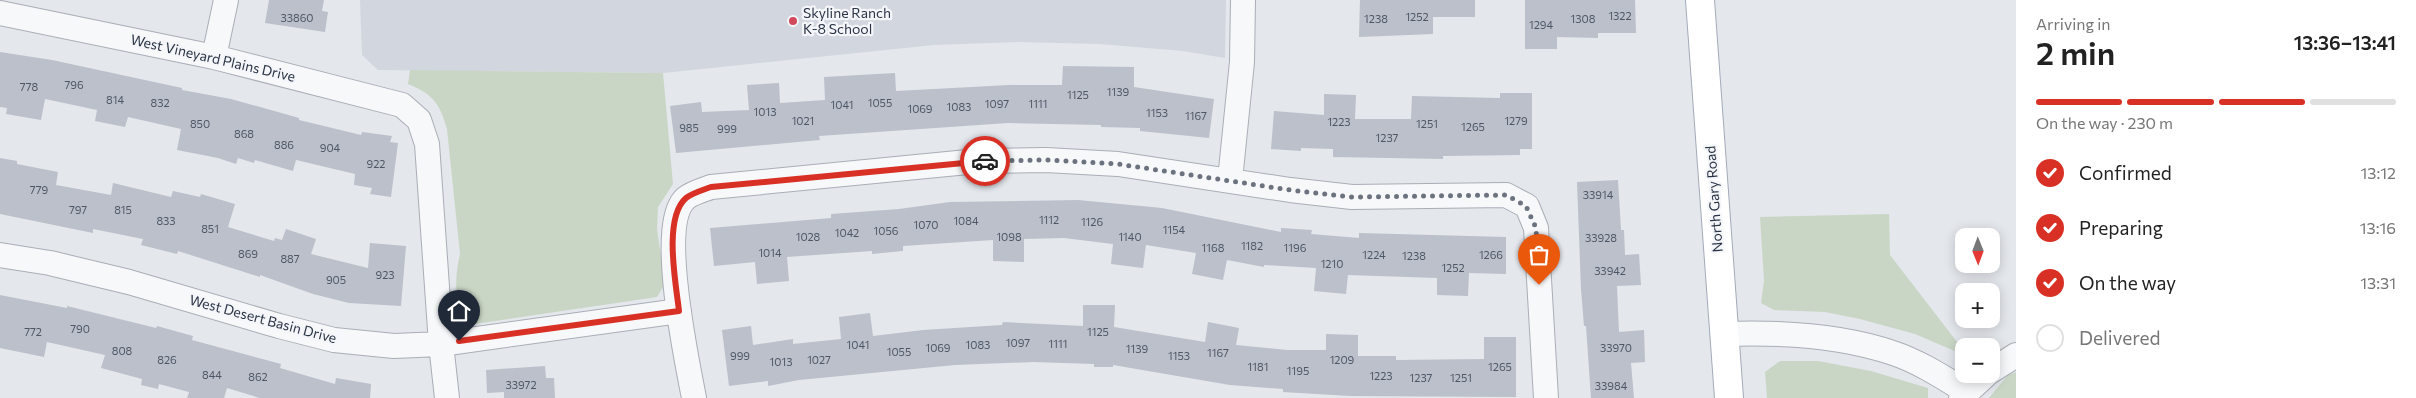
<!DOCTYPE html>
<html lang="en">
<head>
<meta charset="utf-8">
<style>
  :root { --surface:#fff; --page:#f2f2f2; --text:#222; --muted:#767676; --line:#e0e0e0; --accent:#d93025 }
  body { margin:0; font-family:Commissioner,sans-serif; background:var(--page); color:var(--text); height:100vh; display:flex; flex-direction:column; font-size:19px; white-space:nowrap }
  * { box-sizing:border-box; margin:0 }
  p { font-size:16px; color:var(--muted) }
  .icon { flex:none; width:28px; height:28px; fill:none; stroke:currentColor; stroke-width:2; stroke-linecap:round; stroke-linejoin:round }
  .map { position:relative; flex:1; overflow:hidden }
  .side { display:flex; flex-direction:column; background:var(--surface); width:400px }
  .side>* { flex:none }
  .needle { width:32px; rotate:179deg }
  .fabs { position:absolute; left:1955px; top:228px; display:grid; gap:10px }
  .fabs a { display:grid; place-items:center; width:45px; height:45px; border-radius:10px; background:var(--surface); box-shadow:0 2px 12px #0003; font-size:25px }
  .pin { position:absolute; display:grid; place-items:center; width:42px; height:42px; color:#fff; margin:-51px -21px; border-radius:50% 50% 50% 0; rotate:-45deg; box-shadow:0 0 5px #0007 }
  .pin .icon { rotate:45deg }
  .courier { position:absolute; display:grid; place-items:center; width:50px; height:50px; margin:-25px; border:4px solid #d93025; border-radius:50%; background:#fff; color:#222; box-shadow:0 1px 6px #0007 }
  .overview em { font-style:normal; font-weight:600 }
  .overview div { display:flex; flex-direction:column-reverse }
  .overview { display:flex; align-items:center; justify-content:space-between; height:85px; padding:0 20px }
  h1 { font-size:32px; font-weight:600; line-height:38px }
  .bar { display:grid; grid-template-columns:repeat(4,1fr); gap:8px 5px; align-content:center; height:60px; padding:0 20px }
  .bar i { height:6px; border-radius:4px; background:var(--line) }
  .bar .selected { background:var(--accent) }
  .bar p { grid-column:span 4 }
  ol { padding:0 20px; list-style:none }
  li { display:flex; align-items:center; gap:15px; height:55px }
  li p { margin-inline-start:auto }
  li .icon { padding:5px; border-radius:50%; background:var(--accent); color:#fff; stroke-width:4 }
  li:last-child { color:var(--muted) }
  li i { width:28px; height:28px; border:2px solid var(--line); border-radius:50% }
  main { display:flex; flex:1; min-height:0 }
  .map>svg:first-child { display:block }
  .built { fill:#d2d6de }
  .green { fill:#c9d6c5 }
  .building { fill:#bbc0ca }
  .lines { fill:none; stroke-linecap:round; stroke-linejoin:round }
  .minor-casing { stroke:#a9aeb7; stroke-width:26 }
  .major-casing { stroke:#a3abb8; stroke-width:30 }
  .minor { stroke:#f7f8fa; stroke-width:24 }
  .major { stroke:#fff; stroke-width:28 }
  .done { stroke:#6c737f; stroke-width:5; stroke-dasharray:0 9 }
  .route { stroke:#d93025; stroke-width:6 }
  .poi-dot { fill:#d1495b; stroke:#f4f6f9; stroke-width:2 }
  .labels { text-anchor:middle; stroke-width:4.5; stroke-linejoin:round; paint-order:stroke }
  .number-label { font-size:11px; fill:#4f5766 }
  .poi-label { font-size:14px; fill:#2b3445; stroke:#f4f6f9; text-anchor:start }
  .street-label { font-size:14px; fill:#2b3445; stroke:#f4f6f9 }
</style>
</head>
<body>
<main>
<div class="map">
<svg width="2016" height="398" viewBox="0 0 2016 398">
  <rect width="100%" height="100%" fill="#e4e7ec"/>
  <path class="built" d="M360 0H1226L1225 58 1183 51 1099 44 1017 42 934 45 663 73 378 70 362 55Z"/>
  <path class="green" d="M410 70 663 73 673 184 658 207 657 229 665 284 657 297 475 324C451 315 455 275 460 254L447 129C440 104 433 94 408 84Z
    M1889 214 1890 255 1964 351V355L1915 334 1860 319 1825 312 1774 310 1761 303 1764 281 1760 217Z
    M1780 361H1818L1871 371 1928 388V398H1767L1765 372Z
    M2016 372V398H1989L2008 375Z"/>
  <path class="building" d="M269 0H324L322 11 328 12 325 32 265 23Z
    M1360 0H1475V17H1433V34L1359 37Z
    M1525 0H1635L1636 33H1598V38L1557 37V49H1525Z
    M0 52 52 60 182 88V90L231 99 278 112 299 118V120L361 135 362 132 392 136 390 142 398 143 391 197 370 194 372 188 354 185 355 174 296 160 293 171 255 160 254 163 238 158 236 164 218 158 177 150 181 129 128 117 125 127 95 121 97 110 45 99 41 120 6 114 7 108 0 107Z
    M1063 66 1134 67V87L1214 99 1209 138 1140 131V128L1101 127V125L1008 123 819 136 820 140 676 153 670 106 701 102 702 112 749 110 747 85 779 83 780 103 825 100 824 77 895 73 896 91 1009 85H1062Z
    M1500 93H1532V149H1520V155L1443 156V159L1333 157V149L1301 148V151L1271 149 1274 111 1324 115V94L1356 95 1355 119H1411L1412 96 1500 98Z
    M0 158 17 161V164L58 172 56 185 111 195 113 183 171 197 173 191 200 197 201 194 235 204 228 227 274 241 275 238 282 240 286 229 316 239 311 254 368 268 370 243 406 246 401 306 349 303 313 294 260 275V277L178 251 177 254 141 245 143 239 93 229V233L0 214Z
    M1618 180 1621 230H1624L1625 255 1639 254 1641 285 1617 286 1619 332 1644 330 1645 362 1631 363 1634 398H1591L1586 326H1584L1581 289 1577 182Z
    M1078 200 1162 208 1281 232V228L1312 230 1311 234 1359 238V233L1506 237V274L1469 273 1468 296 1437 295V278L1348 275 1346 294 1314 291 1316 268 1264 265V267L1227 260 1223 280 1192 274 1196 253 1146 245 1143 268 1111 264 1113 244 1064 238 1024 239V262L993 261V240L903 246V251L872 254V251L787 257 789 281 757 284 755 262 714 266 710 228 831 218V214L899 209 950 202Z
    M0 295 67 308V306L156 328 157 326 193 336 192 340 281 364 280 368 335 384 336 378 371 384 370 398H260L227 388 224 398H187L189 392 159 384 158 389 141 385 142 379 101 368 105 355 47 342 44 357 0 348Z
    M1083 305H1115L1114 327 1205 342 1208 322 1239 328 1236 345 1287 350H1326V334L1358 335V356H1396V360L1484 359V337H1516V397L1350 396 1283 392V389L1230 385 1113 365V367H1094V364L1033 362 955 365 799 380 768 386V381L729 386 722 330 751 326 753 345 793 339V344L841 339 839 317 870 313 873 336 923 330 1002 325 1003 322 1083 326Z
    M545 366 546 378H554L555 398H504V392L487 393 486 370Z"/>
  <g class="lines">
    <defs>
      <path id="minor" d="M0 13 214 57 402 105 419 120 427 144 441 344 447 398
        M214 57 226 0
        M1230 180 1242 62 1243 0
        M0 255 50 263 129 282 279 326 334 340 394 346 441 344 679 311
        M1724 334C1780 332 1840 335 1893 353 1920 362 1944 378 1967 392
        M1991 371 2016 355
        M694 398C687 361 657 223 686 198 692 193 703 190 711 187L978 161 1046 160 1118 164 1290 190 1352 197 1506 195 1527 206 1536 228 1546 398
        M1961 398 1987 374"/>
      <path id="major" d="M1700 0 1729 398"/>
    </defs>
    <use href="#minor" class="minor-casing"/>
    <use href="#major" class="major-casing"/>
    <use href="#minor" class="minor"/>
    <use href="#major" class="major"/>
  </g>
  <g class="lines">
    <path class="done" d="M985 161 1046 160 1118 164 1290 190 1352 197 1506 195 1526 206 1536 228 1539 285"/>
    <path class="route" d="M459 341 679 311C676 284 663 218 686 198 692 193 703 190 711 187L985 161"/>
  </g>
  <circle class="poi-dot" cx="793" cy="21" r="5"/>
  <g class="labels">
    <g class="number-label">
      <text x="1620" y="20">1322</text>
      <text x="1417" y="21">1252</text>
      <text x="297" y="22">33860</text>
      <text x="1376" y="23">1238</text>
      <text x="1583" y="23">1308</text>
      <text x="1541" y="29">1294</text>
      <text x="74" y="89">796</text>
      <text x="29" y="91">778</text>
      <text x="1118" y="96">1139</text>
      <text x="1078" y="99">1125</text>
      <text x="115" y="104">814</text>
      <text x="160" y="107">832</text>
      <text x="880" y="107">1055</text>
      <text x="997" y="108">1097</text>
      <text x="1038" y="108">1111</text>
      <text x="842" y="109">1041</text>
      <text x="959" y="111">1083</text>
      <text x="920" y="113">1069</text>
      <text x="765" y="116">1013</text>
      <text x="1157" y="117">1153</text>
      <text x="1196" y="120">1167</text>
      <text x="803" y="125">1021</text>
      <text x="1516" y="125">1279</text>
      <text x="1339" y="126">1223</text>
      <text x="200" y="128">850</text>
      <text x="1427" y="128">1251</text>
      <text x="1473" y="131">1265</text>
      <text x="689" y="132">985</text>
      <text x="727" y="133">999</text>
      <text x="244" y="138">868</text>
      <text x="1387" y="142">1237</text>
      <text x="284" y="149">886</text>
      <text x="330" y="152">904</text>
      <text x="376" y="168">922</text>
      <text x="39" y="194">779</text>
      <text x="1598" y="199">33914</text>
      <text x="78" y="214">797</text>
      <text x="123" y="214">815</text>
      <text x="1049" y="224">1112</text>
      <text x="166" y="225">833</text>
      <text x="966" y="225">1084</text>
      <text x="1092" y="226">1126</text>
      <text x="926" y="229">1070</text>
      <text x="210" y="233">851</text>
      <text x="1174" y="234">1154</text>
      <text x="886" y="235">1056</text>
      <text x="847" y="237">1042</text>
      <text x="808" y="241">1028</text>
      <text x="1009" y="241">1098</text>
      <text x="1130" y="241">1140</text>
      <text x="1601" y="242">33928</text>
      <text x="1252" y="250">1182</text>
      <text x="1213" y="252">1168</text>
      <text x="1295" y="252">1196</text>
      <text x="770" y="257">1014</text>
      <text x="248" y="258">869</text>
      <text x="1374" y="259">1224</text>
      <text x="1491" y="259">1266</text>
      <text x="1414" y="260">1238</text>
      <text x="290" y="263">887</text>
      <text x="1332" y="268">1210</text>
      <text x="1453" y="272">1252</text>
      <text x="1610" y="275">33942</text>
      <text x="385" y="279">923</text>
      <text x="336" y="284">905</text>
      <text x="80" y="333">790</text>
      <text x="33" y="336">772</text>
      <text x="1098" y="336">1125</text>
      <text x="1018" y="347">1097</text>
      <text x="1058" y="348">1111</text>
      <text x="858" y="349">1041</text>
      <text x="978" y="349">1083</text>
      <text x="938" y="352">1069</text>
      <text x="1616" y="352">33970</text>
      <text x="1137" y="353">1139</text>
      <text x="122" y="355">808</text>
      <text x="899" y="356">1055</text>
      <text x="1218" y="357">1167</text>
      <text x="740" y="360">999</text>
      <text x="1179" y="360">1153</text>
      <text x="167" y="364">826</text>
      <text x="819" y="364">1027</text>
      <text x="1342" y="364">1209</text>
      <text x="781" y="366">1013</text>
      <text x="1258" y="371">1181</text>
      <text x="1500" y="371">1265</text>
      <text x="1298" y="375">1195</text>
      <text x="212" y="379">844</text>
      <text x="1381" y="380">1223</text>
      <text x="258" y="381">862</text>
      <text x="1421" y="382">1237</text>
      <text x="1461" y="382">1251</text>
      <text x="521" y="389">33972</text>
      <text x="1611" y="390">33984</text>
    </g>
    <g class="poi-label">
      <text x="803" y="18">Skyline Ranch<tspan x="803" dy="16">K-8 School</tspan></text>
    </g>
    <g class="street-label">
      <text transform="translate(213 58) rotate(13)" y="5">West Vineyard Plains Drive</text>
      <text transform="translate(1714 199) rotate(-94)" y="5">North Gary Road</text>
      <text transform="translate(263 319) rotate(15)" y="5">West Desert Basin Drive</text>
    </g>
  </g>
</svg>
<div class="fabs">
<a><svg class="needle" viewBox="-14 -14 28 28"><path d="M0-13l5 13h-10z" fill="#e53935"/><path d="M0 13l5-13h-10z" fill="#767676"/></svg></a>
<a>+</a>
<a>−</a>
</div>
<div class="pin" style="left:1539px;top:285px;background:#ea580c"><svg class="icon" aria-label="bag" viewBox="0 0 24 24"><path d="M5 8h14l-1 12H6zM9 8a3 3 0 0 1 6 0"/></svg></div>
<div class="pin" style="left:459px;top:341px;background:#1f2937"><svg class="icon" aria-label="home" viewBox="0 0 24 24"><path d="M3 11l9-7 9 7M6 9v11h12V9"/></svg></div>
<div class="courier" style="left:985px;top:161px"><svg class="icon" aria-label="car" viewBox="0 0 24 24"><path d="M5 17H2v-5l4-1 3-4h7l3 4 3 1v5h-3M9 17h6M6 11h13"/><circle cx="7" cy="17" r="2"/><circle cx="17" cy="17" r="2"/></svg></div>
</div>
<section class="side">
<div class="overview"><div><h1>2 min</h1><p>Arriving in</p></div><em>13:36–13:41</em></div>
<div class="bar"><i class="selected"></i><i class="selected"></i><i class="selected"></i><i></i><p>On the way · 230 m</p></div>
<ol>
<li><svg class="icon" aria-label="check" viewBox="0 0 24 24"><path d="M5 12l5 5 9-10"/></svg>Confirmed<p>13:12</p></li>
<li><svg class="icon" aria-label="check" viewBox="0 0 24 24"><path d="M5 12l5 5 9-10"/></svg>Preparing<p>13:16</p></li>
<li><svg class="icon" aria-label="check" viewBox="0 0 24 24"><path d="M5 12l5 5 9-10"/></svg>On the way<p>13:31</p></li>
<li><i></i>Delivered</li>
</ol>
</section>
</main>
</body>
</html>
